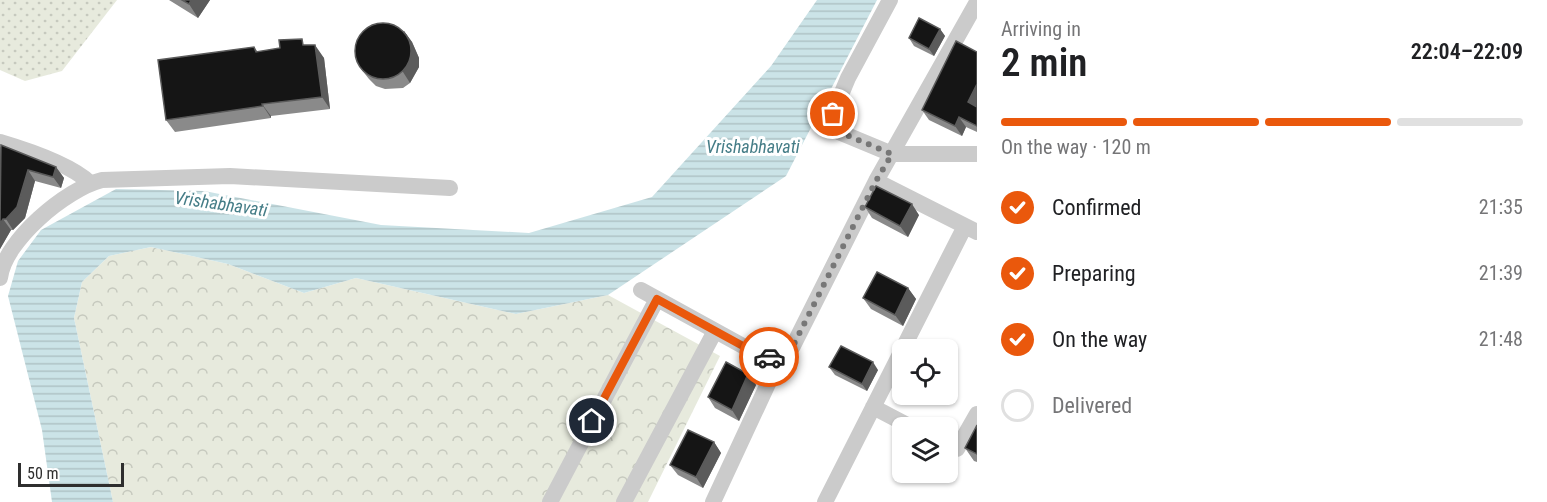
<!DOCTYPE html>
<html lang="en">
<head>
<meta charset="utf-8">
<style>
  :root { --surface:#fff; --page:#f2f2f2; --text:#202124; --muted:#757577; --line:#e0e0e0; --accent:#ea580c }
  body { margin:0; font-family:"Roboto Condensed",sans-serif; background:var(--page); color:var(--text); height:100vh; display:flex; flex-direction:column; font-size:22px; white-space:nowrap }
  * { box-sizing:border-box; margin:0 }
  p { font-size:20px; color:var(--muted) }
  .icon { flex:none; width:33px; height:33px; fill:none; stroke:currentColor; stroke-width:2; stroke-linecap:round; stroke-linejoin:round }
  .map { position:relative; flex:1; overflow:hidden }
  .side { display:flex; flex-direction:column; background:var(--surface); width:570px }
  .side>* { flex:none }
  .tools { position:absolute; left:892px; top:339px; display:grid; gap:12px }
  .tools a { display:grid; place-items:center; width:66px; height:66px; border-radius:9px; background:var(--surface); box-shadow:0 2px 4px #0004; font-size:30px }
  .scale { position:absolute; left:18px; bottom:15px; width:106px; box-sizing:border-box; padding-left:6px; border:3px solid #2e2e2e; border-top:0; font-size:16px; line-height:21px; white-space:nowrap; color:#2e2e2e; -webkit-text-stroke:4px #fff; paint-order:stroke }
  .pin { position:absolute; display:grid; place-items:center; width:51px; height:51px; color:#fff; margin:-26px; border:3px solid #fff; border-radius:50%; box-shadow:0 2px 6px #0007 }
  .courier { position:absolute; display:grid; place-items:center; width:60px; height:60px; margin:-30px; border:4px solid #ea580c; border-radius:50%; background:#fff; color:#222; box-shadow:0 2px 8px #0007 }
  .overview em { font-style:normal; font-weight:600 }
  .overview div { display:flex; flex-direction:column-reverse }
  .overview { display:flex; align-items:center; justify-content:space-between; height:102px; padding:0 24px }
  h1 { font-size:39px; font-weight:600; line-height:45px }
  .bar { display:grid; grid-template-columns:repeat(4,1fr); gap:9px 6px; align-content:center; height:72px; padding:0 24px }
  .bar i { height:8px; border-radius:4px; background:var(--line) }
  .bar .on { background:var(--accent) }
  .bar p { grid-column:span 4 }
  ol { padding:0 24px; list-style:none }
  li { display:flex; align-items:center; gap:18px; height:66px }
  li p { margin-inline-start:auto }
  li .icon { padding:6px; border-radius:50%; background:var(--accent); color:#fff; stroke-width:4 }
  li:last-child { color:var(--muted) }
  li i { width:33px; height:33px; border:3px solid var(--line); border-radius:50% }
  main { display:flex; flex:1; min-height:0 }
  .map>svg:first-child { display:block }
  .grass { fill:url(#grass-dots) }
  .forest { fill:url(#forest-crowns) }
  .water { fill:url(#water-rules) }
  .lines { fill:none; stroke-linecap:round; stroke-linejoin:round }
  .minor { stroke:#cbcbcb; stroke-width:16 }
  .wall { fill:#8a8a8a }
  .shaded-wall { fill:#5b5b5b }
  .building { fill:#151515; stroke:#5b5b5b; stroke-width:1.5 }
  .done { stroke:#777; stroke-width:6; stroke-dasharray:0 10.8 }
  .route { stroke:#ea580c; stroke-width:8 }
  .labels { text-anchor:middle; stroke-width:6; stroke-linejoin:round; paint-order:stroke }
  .water-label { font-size:18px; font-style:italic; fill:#457d87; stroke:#fff }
</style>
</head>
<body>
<main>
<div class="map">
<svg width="977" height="502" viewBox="0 0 977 502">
  <defs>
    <pattern id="grass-dots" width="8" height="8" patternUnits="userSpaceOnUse" patternTransform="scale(1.5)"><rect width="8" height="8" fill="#e7eadd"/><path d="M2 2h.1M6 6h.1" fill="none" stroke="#c6c9be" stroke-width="1.8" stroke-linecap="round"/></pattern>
    <pattern id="forest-crowns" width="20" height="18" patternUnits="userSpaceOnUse" patternTransform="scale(1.5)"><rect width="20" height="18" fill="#e7eadd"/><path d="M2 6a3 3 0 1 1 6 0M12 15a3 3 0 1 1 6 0" fill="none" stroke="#c6c9be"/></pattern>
    <pattern id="water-rules" width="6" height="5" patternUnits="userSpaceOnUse" patternTransform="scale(1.5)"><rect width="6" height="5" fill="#cbe3e7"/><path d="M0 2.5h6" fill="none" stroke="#afc3c6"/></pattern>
  </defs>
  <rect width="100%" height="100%" fill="#fff"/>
  <path class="grass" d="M0 0H117L62 71 25 81 0 70Z"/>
  <path class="forest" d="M151 247 228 264 304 293 356 278 516 314 608 295 720 356 648 502H113L74 318 82 282 109 256Z"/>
  <path class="water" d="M817 0H877L786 176 608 295 516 314 356 278 304 293 228 264 151 247 109 256 82 282 74 318 113 502H52L42 430 8 296 18 261 41 230 116 189 204 191 381 225 529 233 652 197 771 66Z"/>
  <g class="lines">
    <path class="minor" d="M890 0 848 78 833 114 839 132 892 154H977
      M0 142C27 150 70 164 90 183
      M876 181 977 232
      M0 278C4 241 66 189 102 180L230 176 450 188
      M641 290 763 357 780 358 793 346 876 181 977 2
      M873 407 913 428
      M948 445 957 449 977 414
      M550 502 657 299
      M624 502 715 331
      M713 502 780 358
      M825 502 965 226"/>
  </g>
  <path class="wall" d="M169 0H210L198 18Z
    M940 29 945 36 934 56 914 46 909 38Z
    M404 31 412 42 419 58V67L410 83 403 88 385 89 376 86 369 79 361 69Z
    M306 45 324 58 330 109 271 116V118L175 132 166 120 254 47 258 52Z
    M977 52V132L966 127 962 136 929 120 922 110Z
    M0 147 56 167 64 178 61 188 35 181 25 218 13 230H11L0 249Z
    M865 207 919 215 908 237 872 218Z
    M908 288 916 299 903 326 871 309 863 298Z
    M829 367 878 370 867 391 835 375Z
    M748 374 756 385 739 421 715 408 708 397Z
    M977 425V462L974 461 965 448Z
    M714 442 721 453 703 488 678 475 670 465Z"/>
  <path class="shaded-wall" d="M191 0H210L198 18 189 4Z
    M940 29 945 36 934 56 929 49Z
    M404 31 412 42 419 58V67L410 83 403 72Z
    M315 45 324 58 330 109 322 97Z
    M977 84V107L968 102Z
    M262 104 271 116V118L263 106Z
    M959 117 966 127 962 136 955 126Z
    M56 167 64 178 61 188 53 177Z
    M28 170 35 181 25 218 13 230 6 219Z
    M912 204 919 215 908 237 900 226Z
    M3 219 11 230 0 249V224Z
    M908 288 916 299 903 326 895 315Z
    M873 362 878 370 867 391 862 384Z
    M748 374 756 385 739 421 732 410Z
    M714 442 721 453 703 488 696 477Z"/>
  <path class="building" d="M182 0H191L189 4Z
    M919 18 940 29 929 49 909 38Z
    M355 51a28 28 0 1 1 56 0a28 28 0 1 1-56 0Z
    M302 39 303 45H315L322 97 262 104 263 106 166 120 158 60 254 47 256 52 280 48 279 40Z
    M956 41 977 52V84L968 102 977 107V126L959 117 955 126 922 110Z
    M1 145 56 167 53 177 28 170 17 207 6 219H3L0 224Z
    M876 186 912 204 900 226 865 207Z
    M877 272 908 288 895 315 863 298Z
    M841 346 873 362 862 384 829 367Z
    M726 362 748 374 732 410 708 397Z
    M977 425V454L965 448Z
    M688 430 714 442 696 477 670 465Z"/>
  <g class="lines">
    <path class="done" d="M769 357 780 358 793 346 876 181 892 154 839 132 833 114"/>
    <path class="route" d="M592 421 657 299 763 357H769"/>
  </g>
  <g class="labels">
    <g class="water-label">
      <text x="753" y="153">Vrishabhavati</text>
      <text transform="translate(221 204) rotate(8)" y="6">Vrishabhavati</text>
    </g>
  </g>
</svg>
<div class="tools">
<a><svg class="icon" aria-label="locate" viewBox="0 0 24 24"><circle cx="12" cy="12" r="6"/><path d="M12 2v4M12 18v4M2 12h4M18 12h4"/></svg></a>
<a><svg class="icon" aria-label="layers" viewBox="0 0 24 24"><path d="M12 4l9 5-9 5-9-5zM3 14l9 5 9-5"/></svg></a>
</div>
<div class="scale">50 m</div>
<div class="pin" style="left:833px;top:114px;background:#ea580c"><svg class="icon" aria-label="bag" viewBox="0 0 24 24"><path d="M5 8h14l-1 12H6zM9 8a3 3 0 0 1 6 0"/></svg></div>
<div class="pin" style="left:592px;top:421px;background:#1f2937"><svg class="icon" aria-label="home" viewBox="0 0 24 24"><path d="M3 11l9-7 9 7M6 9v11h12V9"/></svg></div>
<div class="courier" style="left:769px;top:357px"><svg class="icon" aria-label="car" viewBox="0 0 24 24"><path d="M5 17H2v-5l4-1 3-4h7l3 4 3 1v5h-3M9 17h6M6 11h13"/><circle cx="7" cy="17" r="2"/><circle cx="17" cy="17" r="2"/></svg></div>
</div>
<section class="side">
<div class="overview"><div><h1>2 min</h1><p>Arriving in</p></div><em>22:04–22:09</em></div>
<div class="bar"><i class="on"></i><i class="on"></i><i class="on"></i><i></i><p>On the way · 120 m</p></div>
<ol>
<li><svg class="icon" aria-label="check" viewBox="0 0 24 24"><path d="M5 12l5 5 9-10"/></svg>Confirmed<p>21:35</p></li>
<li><svg class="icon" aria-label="check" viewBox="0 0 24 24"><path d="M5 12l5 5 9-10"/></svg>Preparing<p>21:39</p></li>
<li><svg class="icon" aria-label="check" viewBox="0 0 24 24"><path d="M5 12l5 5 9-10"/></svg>On the way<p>21:48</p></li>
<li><i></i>Delivered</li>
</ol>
</section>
</main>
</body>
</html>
